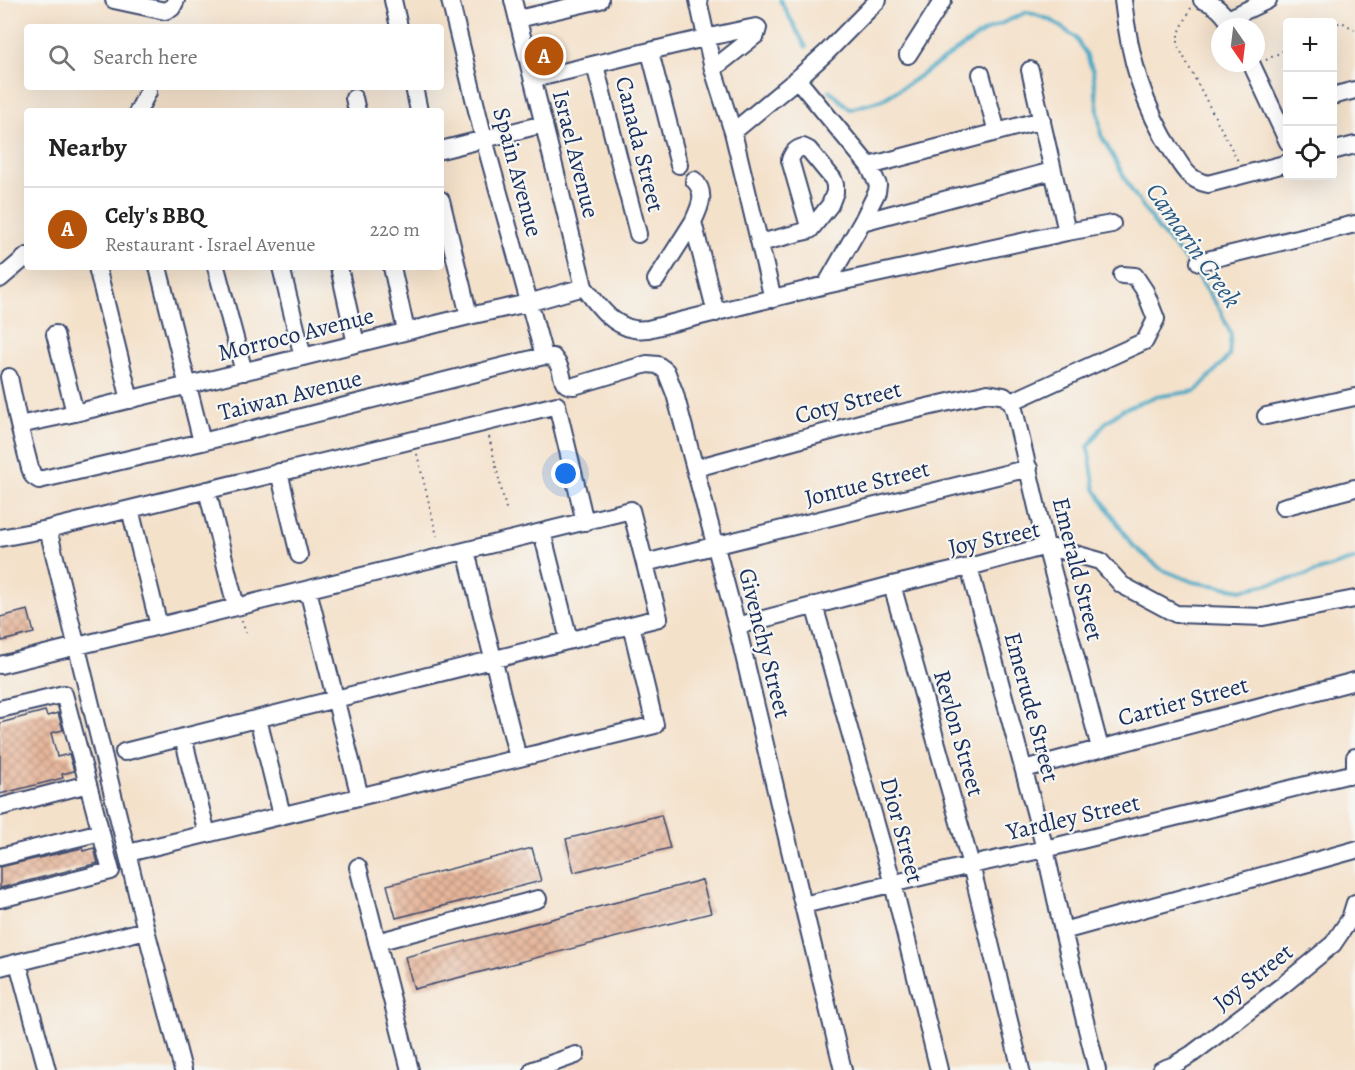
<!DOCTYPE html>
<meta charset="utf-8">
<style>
body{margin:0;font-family:Alegreya,serif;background:#f2f2f2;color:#222}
.controls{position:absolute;right:18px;top:18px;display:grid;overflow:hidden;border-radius:6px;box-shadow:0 6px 24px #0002}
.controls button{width:54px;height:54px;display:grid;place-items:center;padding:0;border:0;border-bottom:2px solid #e0e0e0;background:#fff;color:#222;font:30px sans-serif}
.compass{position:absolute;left:1211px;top:18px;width:54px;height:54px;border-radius:50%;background:#fff;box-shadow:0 6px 24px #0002;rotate:166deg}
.you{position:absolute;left:566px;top:474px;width:21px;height:21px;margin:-15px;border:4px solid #fff;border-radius:50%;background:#1a73e8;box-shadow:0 0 0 9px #1a73e833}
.badge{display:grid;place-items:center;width:39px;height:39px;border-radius:50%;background:#b45309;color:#fff;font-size:20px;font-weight:700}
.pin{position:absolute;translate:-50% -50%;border:3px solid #fff;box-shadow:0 2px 6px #0006}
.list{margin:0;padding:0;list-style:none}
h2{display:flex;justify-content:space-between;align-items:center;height:78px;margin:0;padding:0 24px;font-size:26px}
h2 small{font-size:20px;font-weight:400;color:#767676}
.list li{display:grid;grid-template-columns:39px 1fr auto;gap:18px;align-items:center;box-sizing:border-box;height:84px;padding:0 24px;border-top:2px solid #e0e0e0}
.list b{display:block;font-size:22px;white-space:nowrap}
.list p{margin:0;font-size:20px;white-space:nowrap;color:#767676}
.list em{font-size:20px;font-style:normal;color:#767676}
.icon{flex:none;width:33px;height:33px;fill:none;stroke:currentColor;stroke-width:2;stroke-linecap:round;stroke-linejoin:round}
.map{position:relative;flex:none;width:1355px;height:1070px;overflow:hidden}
.search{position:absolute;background:#fff;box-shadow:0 6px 24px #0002;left:24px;top:24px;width:420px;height:66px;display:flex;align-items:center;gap:15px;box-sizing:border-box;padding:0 21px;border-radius:6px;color:#767676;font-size:22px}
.panel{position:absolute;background:#fff;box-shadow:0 6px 24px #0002;left:24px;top:108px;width:420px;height:162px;border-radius:6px}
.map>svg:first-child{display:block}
</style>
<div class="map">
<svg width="1355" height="1070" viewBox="0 0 1355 1070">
<defs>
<pattern id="building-cross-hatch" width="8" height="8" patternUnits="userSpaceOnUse" patternTransform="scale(1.5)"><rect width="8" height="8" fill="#e7b69a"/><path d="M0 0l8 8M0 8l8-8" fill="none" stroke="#ba9481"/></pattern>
</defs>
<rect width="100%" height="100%" fill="#f6f6f2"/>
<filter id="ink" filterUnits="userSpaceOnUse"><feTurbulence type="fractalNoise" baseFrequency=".0167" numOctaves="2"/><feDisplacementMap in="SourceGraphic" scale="12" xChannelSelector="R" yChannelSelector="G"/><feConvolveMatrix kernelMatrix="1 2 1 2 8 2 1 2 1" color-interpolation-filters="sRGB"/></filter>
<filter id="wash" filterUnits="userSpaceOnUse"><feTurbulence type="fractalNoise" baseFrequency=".008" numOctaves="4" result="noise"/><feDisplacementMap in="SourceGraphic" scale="24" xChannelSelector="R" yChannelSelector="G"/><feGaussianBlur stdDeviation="1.35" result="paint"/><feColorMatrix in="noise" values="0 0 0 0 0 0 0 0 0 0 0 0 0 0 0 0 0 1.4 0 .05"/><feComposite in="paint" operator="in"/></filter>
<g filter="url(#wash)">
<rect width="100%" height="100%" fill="#f4e1ca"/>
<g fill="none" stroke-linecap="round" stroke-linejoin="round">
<path stroke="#45a8c4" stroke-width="4" d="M780,0L806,47
M830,91L850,109L882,100L911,82L985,31L1027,12L1051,20L1075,37L1086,54L1093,71L1101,135L1132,191L1159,230L1193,269L1220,310L1231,334L1229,356L1196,391L1154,397L1122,410L1104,424L1088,447L1095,489L1131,544L1161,569L1193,582L1242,590L1296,578L1355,559"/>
</g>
<g id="blocks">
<path fill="url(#building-cross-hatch)" d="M28,610L34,633L2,641L0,631V617Z
M45,711L47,716L58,713L63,730L51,733L56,752L57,757L69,754L74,771L62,774L63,778L0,794V723Z
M661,815L670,848L574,872L566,839Z
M82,848L83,851L94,848L98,863L0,888V867Z
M532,848L541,881L396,918L387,885Z
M702,880L711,913L414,989L405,957Z"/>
</g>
</g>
<g filter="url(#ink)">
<use href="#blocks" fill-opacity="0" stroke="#3c4a6e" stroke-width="1.5"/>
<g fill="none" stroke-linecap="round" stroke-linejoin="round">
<defs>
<path id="minor" d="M114,0L165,11L172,8L176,0
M393,0L399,27
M450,0L484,139L544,356
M513,0L584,287C597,304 611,325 634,329C638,330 644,329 648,329L826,285L1067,232L1112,224
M698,0L713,69L733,132L773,299
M1123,0C1129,56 1143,107 1174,154C1184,170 1189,180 1208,184L1288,163
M1202,0C1216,4 1225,14 1232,27
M518,19L600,0
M1228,19L1268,0
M650,52L679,165
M908,55L943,0
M1251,63L1288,142
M595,65L638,234
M1030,70L1067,232
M981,74L997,132
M533,79C608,62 681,42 756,27L758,28L756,35L713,69
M797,79L869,166L878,185L877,192L862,222L826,285
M414,87L419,111
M1332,96L1355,90
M354,98L357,111
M138,111L148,92
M733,132L797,79L827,52L878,0
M441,150L544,124
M1332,151L1355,145
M869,166L1042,120
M441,200L469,316
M693,222C700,207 707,193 694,180
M862,222L1052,171
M760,243L810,230L830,205L835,192V185L833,179L809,150L803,147C796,149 793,152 790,160L810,230
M1199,262L1355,224
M97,267L130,400
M158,267L202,442
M216,267L244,372
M281,267L303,357
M339,267L356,344
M392,267L406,331
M0,279L27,256
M656,280L693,222L716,313
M55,334L75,413
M9,377L19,425L30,468L33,476L39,480L202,442L544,356L553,357C555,360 558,363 559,366C564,376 560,386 574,386L647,364L658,365L666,371L675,394L737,626L803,905L843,1070
M1011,402L1145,341L1156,319L1145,291L1135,276L1122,275
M1266,416L1355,397
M19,425L75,413L469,316L528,303L584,287
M696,468L871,420L988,393L1004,396L1011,402L1014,409L1046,546L1100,748
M279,472L299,555
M207,490L236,607
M1283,507L1355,488
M130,509L159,626
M48,529L146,930L183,1070
M542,532L569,640
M0,538L48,529L557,405L585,522
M466,551L518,758
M645,563L1029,468
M969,567L1045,849L1063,931L1097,1070
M892,585L971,865L1021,1070
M308,590L360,797
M814,605L893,884L939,1070
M737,626L892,585L969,567L1046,546L1100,561L1122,585L1176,614L1263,617L1355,599
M0,665L631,510L659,618L124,752
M0,709L64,694L111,871L0,899
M258,719L282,815
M183,737L207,834
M1355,757V776
M1024,769L1355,681
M0,807L88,784
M128,853L655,725L631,625
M0,857L101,832
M358,867L410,1070
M803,905L971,865L1045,849L1355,773
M1063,931L1355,850
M377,942L538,899
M18,963L47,1070
M0,967L146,930
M533,1070L576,1055
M1161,1070L1174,1065L1192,1054L1283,985L1333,944L1350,919L1355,903"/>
</defs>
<use href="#minor" stroke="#3c4a6e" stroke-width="20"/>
<path stroke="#3c4a6e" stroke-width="2" stroke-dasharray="1.5 4.5" stroke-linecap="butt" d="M1191,8L1178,35V46L1238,161
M1332,25L1342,22L1355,30
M1266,60L1288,48
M489,437L507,513
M417,454L437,536
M242,621L246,633"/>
<use href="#minor" stroke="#fff" stroke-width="16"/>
</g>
</g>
<g text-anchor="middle" stroke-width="4.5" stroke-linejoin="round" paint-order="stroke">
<g font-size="24" fill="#1b2f5e" stroke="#f6f6f2">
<text transform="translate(640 144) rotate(76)" y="8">Canada Street</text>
<text transform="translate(576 154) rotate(76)" y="8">Israel Avenue</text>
<text transform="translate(518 172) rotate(75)" y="8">Spain Avenue</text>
<text transform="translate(296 334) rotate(-14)" y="8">Morroco Avenue</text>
<text transform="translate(290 395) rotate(-14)" y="8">Taiwan Avenue</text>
<text transform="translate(848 402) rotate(-15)" y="8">Coty Street</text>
<text transform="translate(867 483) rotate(-14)" y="8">Jontue Street</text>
<text transform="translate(994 538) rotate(-12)" y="8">Joy Street</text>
<text transform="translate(1078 569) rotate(76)" y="8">Emerald Street</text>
<text transform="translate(765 643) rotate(76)" y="8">Givenchy Street</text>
<text transform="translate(1183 701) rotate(-15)" y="8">Cartier Street</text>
<text transform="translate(1032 707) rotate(75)" y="8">Emerude Street</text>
<text transform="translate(959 733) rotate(74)" y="8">Revlon Street</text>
<text transform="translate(1073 817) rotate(-13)" y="8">Yardley Street</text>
<text transform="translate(902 830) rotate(75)" y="8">Dior Street</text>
<text transform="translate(1253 977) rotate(-38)" y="8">Joy Street</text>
</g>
<g font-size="26" font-style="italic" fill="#2a5982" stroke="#f6f6f2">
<text transform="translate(1194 245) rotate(55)" y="9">Camarin Creek</text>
</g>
</g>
</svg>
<div class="controls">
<button>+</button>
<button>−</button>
<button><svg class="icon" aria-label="locate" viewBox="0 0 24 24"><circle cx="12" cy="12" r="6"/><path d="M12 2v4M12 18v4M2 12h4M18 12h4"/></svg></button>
</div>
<svg class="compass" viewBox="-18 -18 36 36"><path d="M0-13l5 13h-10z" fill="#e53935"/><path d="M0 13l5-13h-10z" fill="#767676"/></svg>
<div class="you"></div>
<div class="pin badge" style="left:544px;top:56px">A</div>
<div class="search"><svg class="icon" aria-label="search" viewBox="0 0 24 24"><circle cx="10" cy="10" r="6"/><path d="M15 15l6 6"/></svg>Search here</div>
<section class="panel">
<h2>Nearby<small></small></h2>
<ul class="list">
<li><span class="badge">A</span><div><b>Cely's BBQ</b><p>Restaurant · Israel Avenue</p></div><em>220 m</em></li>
</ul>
</section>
</div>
